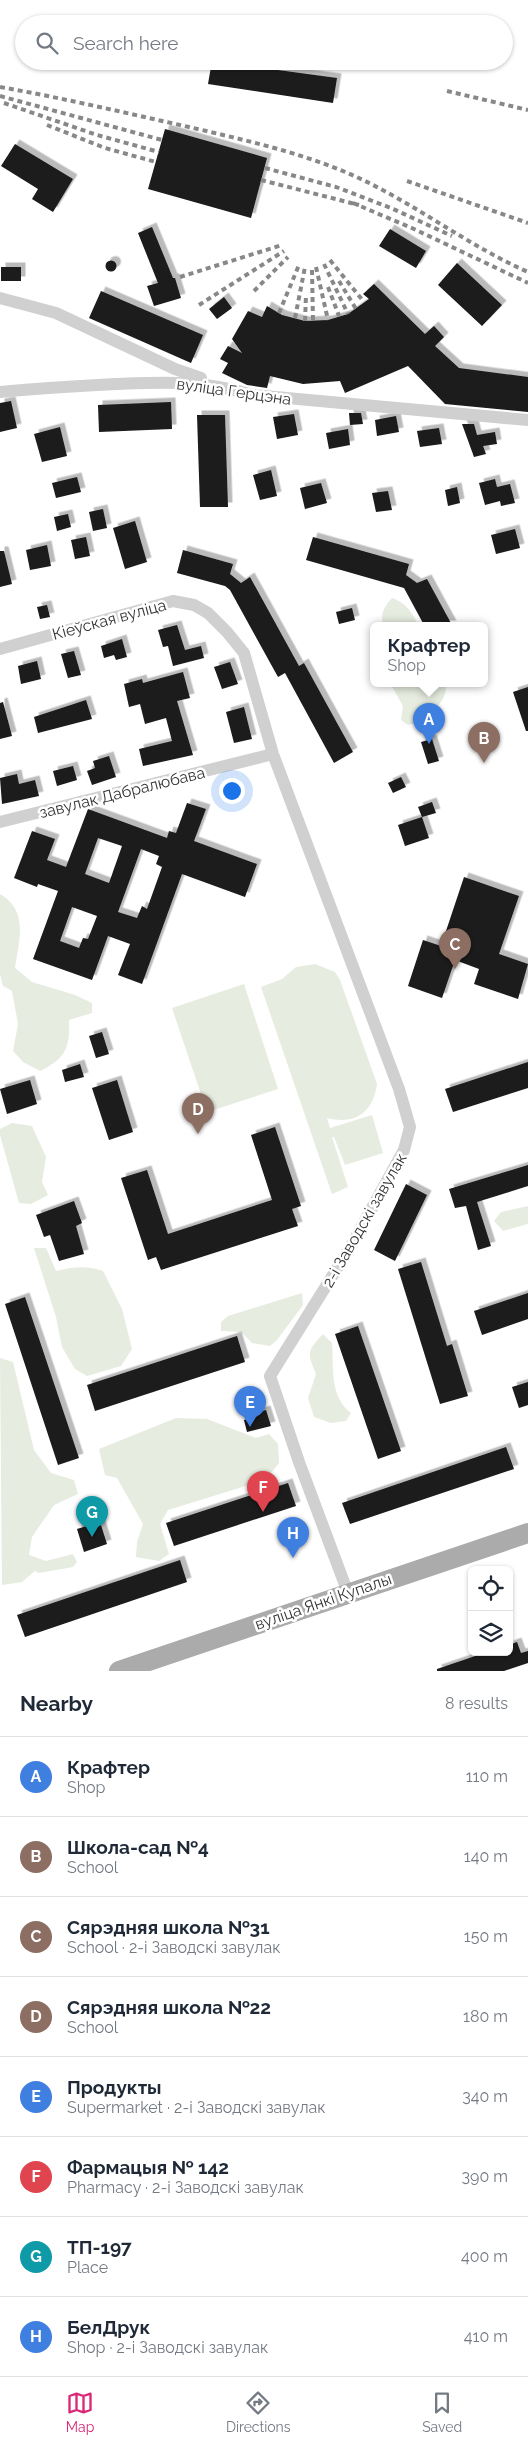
<!DOCTYPE html>
<meta charset="utf-8">
<style>
body{margin:0;font-family:Raleway,sans-serif;background:#f2f2f3;color:#1f2937}
.controls{position:absolute;right:15px;bottom:15px;display:grid;overflow:hidden;border-radius:8px;box-shadow:0 1px 4px #0004}
.controls button{width:45px;height:45px;display:grid;place-items:center;padding:0;border:0;border-bottom:1px solid #e0e1e3;background:#fff;color:#1f2937;font:25px sans-serif}
.you{position:absolute;left:231px;top:790px;width:18px;height:18px;margin:-12px;border:4px solid #fff;border-radius:50%;background:#1a73e8;box-shadow:0 0 0 8px #1a73e833}
.badge{display:grid;place-items:center;width:32px;height:32px;border-radius:50%;background:#db2777;color:#fff;font-size:16px;font-weight:700}
.pin{position:absolute;translate:-50% -41px;filter:drop-shadow(0 1px 2px #0008)}
.pin::after{content:'';position:absolute;top:26px;width:18px;height:15px;background:inherit;clip-path:polygon(0 0,100% 0,50% 100%)}
.popup{position:absolute;left:370px;top:622px;width:118px;height:65px;box-sizing:border-box;display:grid;place-content:center;border-radius:8px;background:#fff;filter:drop-shadow(0 1px 4px #0005);font-size:16px;white-space:nowrap;color:#747a83}
.popup b{font-size:19px;color:#1f2937}
.popup::after{content:'';position:absolute;left:50%;top:100%;margin-left:-10px;border:10px solid transparent;border-top-color:#fff}
.list{margin:0;padding:0;list-style:none}
h2{display:flex;justify-content:space-between;align-items:center;height:65px;margin:0;padding:0 20px;font-size:21px}
h2 small{font-size:16px;font-weight:400;color:#747a83}
.list li{display:grid;grid-template-columns:32px 1fr auto;gap:15px;align-items:center;box-sizing:border-box;height:80px;padding:0 20px;border-top:1px solid #e0e1e3}
.list b{display:block;font-size:19px;white-space:nowrap}
.list p{margin:0;font-size:16px;white-space:nowrap;color:#747a83}
.list em{font-size:16px;font-style:normal;color:#747a83}
.icon{flex:none;width:28px;height:28px;fill:none;stroke:currentColor;stroke-width:2;stroke-linecap:round;stroke-linejoin:round}
.map{position:relative;flex:none;width:528px;height:1671px;overflow:hidden}
.search{position:absolute;background:#fff;box-shadow:0 1px 4px #0004;left:15px;right:15px;top:15px;height:55px;display:flex;align-items:center;gap:12px;box-sizing:border-box;padding:0 18px;border-radius:28px;color:#747a83;font-size:19px}
.sheet{height:705px;background:#fff}
nav{display:flex;justify-content:space-around;align-items:center;box-sizing:border-box;height:70px;border-top:1px solid #e0e1e3;background:#fff;font-size:14px;color:#747a83}
nav a{display:grid;justify-items:center;gap:2px}
nav .on{color:#db2777}
.map>svg:first-child{display:block}
</style>
<div class="map">
<svg width="528" height="1671" viewBox="0 0 528 1671">
<defs>
<filter id="shadow"><feDropShadow dx="4.5" dy="-4.5" stdDeviation="0" flood-color="#0004"/></filter>
</defs>
<rect width="100%" height="100%" fill="#fff"/>
<path fill="#e6ecdf" d="M392,598C406,603 412,612 418,625L383,624C380,613 385,606 392,598Z
M390,683H445C451,701 423,722 408,725L401,720L403,706Z
M0,894C29,911 19,940 15,968L32,982L75,995L92,1003V1013L69,1020C70,1048 66,1058 40,1071L23,1062L13,1051L18,1024L12,991L3,986L0,974Z
M315,964L335,972L340,980L377,1084C373,1113 355,1125 327,1118L330,1128L372,1115L383,1153L345,1165L334,1137H332L348,1187L332,1194L261,987L282,979L296,967Z
M244,984L278,1089L207,1112L172,1008Z
M12,1123L32,1126L46,1157L42,1182L48,1195L31,1204L19,1203L0,1135V1129Z
M528,1206V1224L503,1231L494,1221L501,1212Z
M34,1248H46L56,1271C73,1267 86,1265 103,1271L122,1309L132,1349L121,1366L87,1376L75,1369L62,1347L56,1317Z
M302,1293L303,1305L277,1340L270,1346L252,1343L241,1332L221,1331V1322L228,1316Z
M323,1334L332,1343C334,1368 329,1396 351,1413L346,1421L331,1423L314,1417L308,1398L316,1374C307,1353 307,1351 323,1334Z
M0,1358L13,1362L34,1450L51,1473L74,1480L78,1494L54,1505L32,1537L29,1555L46,1561L73,1554L77,1562L73,1567L39,1573L35,1571L22,1582L2,1585Z
M176,1418L207,1419L256,1438L269,1434L278,1444L279,1463L265,1480L168,1510L160,1524L169,1554L159,1561L136,1557L137,1542L143,1524L117,1478L105,1475L99,1449Z"/>
<path fill="#1a1a1a" fill-rule="evenodd" filter="url(#shadow)" d="M212,61L337,78L333,103L208,84Z
M165,129L267,158L251,218L148,189Z
M15,144L73,179L53,212L32,199L38,189L1,166Z
M152,227L173,278H175L181,298L154,306L147,286L158,283L138,233Z
M390,229L426,251L416,268L379,246Z
M105.5 266a5.5 5.5 0 1 1 11 0a5.5 5.5 0 1 1-11 0Z
M457,263L502,305L482,326L438,285Z
M1,267H21V281H1Z
M374,284L425,334L434,326L444,337L435,346L459,368L528,377V412L445,404L408,366L345,393L340,381L303,384L270,376L267,388L247,385L222,373L228,363L220,359L228,346L242,353L232,339L248,311L262,317L267,306L282,315L305,321L328,320L348,314L369,299L363,294Z
M101,291L203,335L191,363L89,318Z
M224,297L232,308L217,319L209,309Z
M11,401L17,428L0,432V403Z
M171,402L172,429L99,432L98,405Z
M349,413H361L363,424L350,425Z
M294,414L298,435L277,439L273,417Z
M197,415H225L228,507H200Z
M396,416L399,432L377,436L375,420Z
M462,424H474L477,435L495,432L497,444L483,446L486,454L474,457Z
M60,427L67,456L42,462L34,434Z
M439,428L442,444L420,447L417,431Z
M348,429L350,445L329,449L326,433Z
M271,470L277,496L260,500L253,475Z
M77,477L81,492L56,498L52,483Z
M495,479L497,487L510,484L515,503L501,506L500,501L485,505L479,483Z
M321,483L327,503L305,509L300,488Z
M457,487L460,503L448,506L445,490Z
M388,491L392,510L376,512L372,493Z
M103,509L107,528L93,531L89,512Z
M68,514L71,527L57,531L54,517Z
M135,521L147,562L125,569L113,528Z
M515,529L520,548L496,554L491,535Z
M86,537L90,556L75,559L71,540Z
M313,537L409,564L406,575L417,583L427,579L452,625H424L404,588L306,560Z
M47,545L51,566L30,570L26,550Z
M183,550L233,564L230,574L241,583L250,577L299,666L304,663L353,752L334,763L285,673L278,677L230,590L225,586L177,573Z
M0,551H4L12,584L0,587Z
M47,605L50,617L40,619L37,607Z
M352,608L355,620L339,624L336,612Z
M177,625L185,650L201,646L204,658L173,666L168,646L163,647L158,630Z
M122,639L127,657L116,660L114,655L104,658L101,646Z
M74,651L81,675L68,678L61,654Z
M37,661L41,679L21,684L18,666Z
M230,662L238,684L222,689L214,667Z
M183,672L190,698L177,701L193,755L143,766L139,749L172,741L166,718L145,724L140,704L129,707L124,684L142,679L143,683Z
M528,687V731H526L513,692Z
M86,700L92,719L38,733L34,717Z
M3,702L12,736L0,739V703Z
M244,707L252,739L234,743L226,712Z
M432,739L439,761L428,764L421,742Z
M109,756L116,777L92,785L87,771L95,768L93,761Z
M73,766L77,780L57,786L53,771Z
M17,774L19,784L35,780L39,796L2,804L0,778Z
M401,777L406,787L393,793L388,783Z
M432,802L436,813L422,817L418,807Z
M187,803L206,809L194,841L257,864L245,897L182,874L142,984L118,975L130,944L108,936L92,980L33,959L58,891L38,884L37,887L14,878L32,831L55,839L47,860L66,867L88,809L167,838L169,831L176,833ZM98,838L122,846L109,883L85,874ZM141,849L159,856L156,864L162,867L147,909L142,906L137,918L118,912ZM72,907L97,916L88,939L83,938L79,948L60,941Z
M422,817L429,838L405,846L398,825Z
M464,877L519,896L499,954L528,964L518,999L474,984L479,969L455,960L442,998L408,986L423,940L441,946Z
M102,1032L109,1054L96,1058L89,1036Z
M528,1062V1088L453,1112L445,1089Z
M80,1064L84,1077L65,1082L62,1070Z
M30,1080L37,1104L7,1114L0,1089Z
M117,1080L133,1132L109,1140L92,1088Z
M275,1127L301,1206L292,1209L298,1226L161,1270L156,1257L148,1260L121,1178L147,1170L168,1234L272,1200L251,1135Z
M528,1165V1186L477,1202L491,1246L478,1250L466,1206L455,1208L449,1189Z
M406,1184L427,1195L395,1261L374,1250Z
M74,1201L82,1223L76,1226L84,1254L59,1261L50,1235L44,1237L36,1215Z
M421,1262L447,1346L452,1344L468,1396L440,1404L398,1269Z
M528,1293V1319L482,1335L474,1311Z
M25,1297L79,1458L58,1465L5,1304Z
M358,1326L401,1451L378,1459L335,1334Z
M237,1336L245,1362L95,1411L87,1385Z
M528,1382V1405L519,1408L512,1387Z
M266,1410L271,1426L247,1432L244,1420L257,1416L256,1413Z
M506,1447L514,1469L350,1524L342,1503Z
M288,1483L296,1506L174,1546L166,1523Z
M100,1522L107,1544L84,1552L77,1529Z
M180,1560L187,1582L25,1637L17,1615Z
M517,1642L521,1653L528,1651V1663L504,1671H437V1669L487,1652H509V1645Z"/>
<g fill="none" stroke-linecap="round" stroke-linejoin="round">
<path stroke="#d0d0d0" stroke-width="12" d="M0,298L56,313L175,369L201,378
M0,392C39,388 77,386 116,384C168,382 202,380 253,395L528,420
M0,649L173,601L194,605L208,613L227,632L244,653L273,754L399,1089L410,1127L404,1150L351,1246L270,1376L299,1462L348,1593
M0,822L273,754"/>
<path stroke="#ababab" stroke-width="20" d="M119,1671L528,1533"/>
<path stroke="#888" stroke-width="4" stroke-dasharray="5 4" stroke-linecap="butt" d="M0,87C63,98 126,113 189,127C240,139 290,150 338,169C406,196 462,243 528,272
M447,91L528,110
M0,96L162,140
M4,103L97,135L159,152
M47,125L105,148L156,162
M265,168L336,187L391,208L452,236
M261,180L359,205
M407,181L528,223
M353,203L414,229L528,283
M330,260L364,302
M324,264L348,314
M316,267L328,320
M312,270L313,321
M180,277L282,245
M339,281L356,309
M328,287L339,316
M254,291L288,257
M199,305L284,251
M279,313L299,265
M295,318L305,267
M305,321L306,295"/>
</g>
<g text-anchor="middle" stroke-width="5" stroke-linejoin="round" paint-order="stroke">
<g font-size="16" fill="#333" stroke="#fff">
<text transform="translate(234 391) rotate(8)" y="6">вуліца Герцэна</text>
<text transform="translate(109 619) rotate(-15)" y="6">Кіеўская вуліца</text>
<text transform="translate(122 792) rotate(-14)" y="6">завулак Дабралюбава</text>
<text transform="translate(364 1220) rotate(-60)" y="6">2-і Заводскі завулак</text>
<text transform="translate(323 1601) rotate(-19)" y="6">вуліца Янкі Купалы</text>
</g>
</g>
</svg>
<div class="controls">
<button><svg class="icon" aria-label="locate" viewBox="0 0 24 24"><circle cx="12" cy="12" r="6"/><path d="M12 2v4M12 18v4M2 12h4M18 12h4"/></svg></button>
<button><svg class="icon" aria-label="layers" viewBox="0 0 24 24"><path d="M12 4l9 5-9 5-9-5zM3 14l9 5 9-5"/></svg></button>
</div>
<div class="you"></div>
<div class="pin badge" style="left:429px;top:744px;background:#3f7fe0">A</div>
<div class="popup"><b>Крафтер</b>Shop</div>
<div class="pin badge" style="left:484px;top:763px;background:#8d6e63">B</div>
<div class="pin badge" style="left:455px;top:969px;background:#8d6e63">C</div>
<div class="pin badge" style="left:198px;top:1134px;background:#8d6e63">D</div>
<div class="pin badge" style="left:250px;top:1427px;background:#3f7fe0">E</div>
<div class="pin badge" style="left:263px;top:1512px;background:#e0444e">F</div>
<div class="pin badge" style="left:92px;top:1537px;background:#0f9aa8">G</div>
<div class="pin badge" style="left:293px;top:1558px;background:#3f7fe0">H</div>
<div class="search"><svg class="icon" aria-label="search" viewBox="0 0 24 24"><circle cx="10" cy="10" r="6"/><path d="M15 15l6 6"/></svg>Search here</div>
</div>
<section class="sheet">
<h2>Nearby<small>8 results</small></h2>
<ul class="list">
<li><span class="badge" style="background:#3f7fe0">A</span><div><b>Крафтер</b><p>Shop</p></div><em>110 m</em></li>
<li><span class="badge" style="background:#8d6e63">B</span><div><b>Школа-сад №4</b><p>School</p></div><em>140 m</em></li>
<li><span class="badge" style="background:#8d6e63">C</span><div><b>Сярэдняя школа №31</b><p>School · 2-і Заводскі завулак</p></div><em>150 m</em></li>
<li><span class="badge" style="background:#8d6e63">D</span><div><b>Сярэдняя школа №22</b><p>School</p></div><em>180 m</em></li>
<li><span class="badge" style="background:#3f7fe0">E</span><div><b>Продукты</b><p>Supermarket · 2-і Заводскі завулак</p></div><em>340 m</em></li>
<li><span class="badge" style="background:#e0444e">F</span><div><b>Фармацыя № 142</b><p>Pharmacy · 2-і Заводскі завулак</p></div><em>390 m</em></li>
<li><span class="badge" style="background:#0f9aa8">G</span><div><b>ТП-197</b><p>Place</p></div><em>400 m</em></li>
<li><span class="badge" style="background:#3f7fe0">H</span><div><b>БелДрук</b><p>Shop · 2-і Заводскі завулак</p></div><em>410 m</em></li>
</ul>
</section>
<nav>
<a class="on"><svg class="icon" aria-label="map" viewBox="0 0 24 24"><path d="M3 6l6-2 6 2 6-2v14l-6 2-6-2-6 2zM9 4v14M15 6v14"/></svg>Map</a>
<a><svg class="icon" aria-label="directions" viewBox="0 0 24 24"><path d="M12 3l9 9-9 9-9-9zM9 14v-3h6M13 9l2 2-2 2"/></svg>Directions</a>
<a><svg class="icon" aria-label="saved" viewBox="0 0 24 24"><path d="M7 4h10v16l-5-4-5 4z"/></svg>Saved</a>
</nav>
